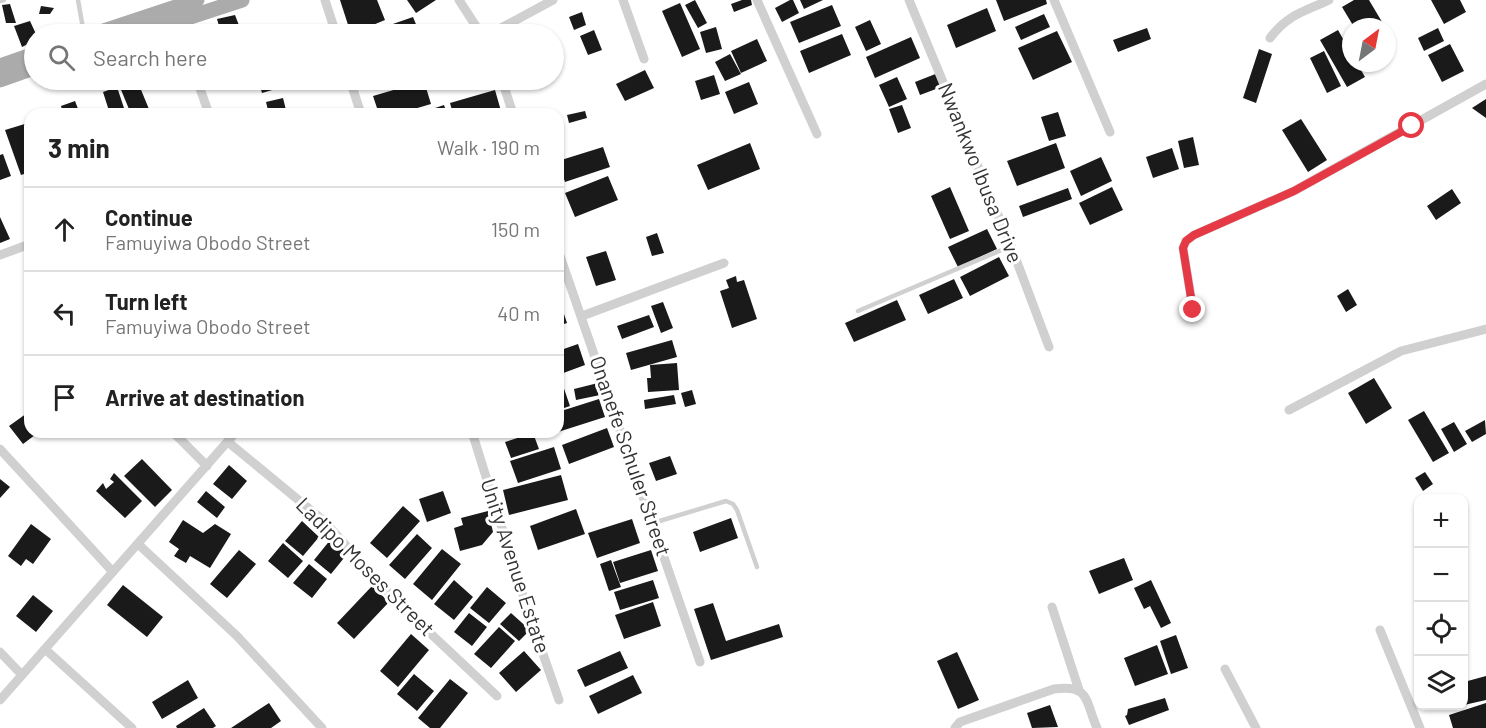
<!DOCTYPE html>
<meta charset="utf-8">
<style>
body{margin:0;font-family:Barlow,sans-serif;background:#f6f6f6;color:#222}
.controls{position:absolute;right:18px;bottom:18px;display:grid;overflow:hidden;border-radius:12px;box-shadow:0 2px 4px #0004}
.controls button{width:54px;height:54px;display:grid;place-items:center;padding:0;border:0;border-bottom:2px solid #e0e0e0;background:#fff;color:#222;font:30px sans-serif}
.compass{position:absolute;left:1342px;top:18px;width:54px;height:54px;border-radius:50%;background:#fff;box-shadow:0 2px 4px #0004;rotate:32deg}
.stop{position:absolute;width:18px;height:18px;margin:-14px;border:4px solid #e63946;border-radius:50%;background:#fff}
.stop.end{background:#e63946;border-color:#fff;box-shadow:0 2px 6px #0008}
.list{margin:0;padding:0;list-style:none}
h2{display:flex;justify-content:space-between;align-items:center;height:78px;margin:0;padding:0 24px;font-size:26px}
h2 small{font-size:20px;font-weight:400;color:#767676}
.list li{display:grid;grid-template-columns:39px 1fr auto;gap:18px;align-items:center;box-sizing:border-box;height:84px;padding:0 24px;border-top:2px solid #e0e0e0}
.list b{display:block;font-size:22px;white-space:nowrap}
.list p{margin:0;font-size:20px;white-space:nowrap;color:#767676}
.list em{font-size:20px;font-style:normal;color:#767676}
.icon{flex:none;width:33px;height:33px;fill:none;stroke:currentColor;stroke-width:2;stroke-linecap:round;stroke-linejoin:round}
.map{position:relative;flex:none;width:1486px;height:728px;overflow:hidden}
.search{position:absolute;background:#fff;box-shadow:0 2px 4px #0004;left:24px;top:24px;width:540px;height:66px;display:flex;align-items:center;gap:15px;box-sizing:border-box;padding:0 21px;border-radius:33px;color:#767676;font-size:22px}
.panel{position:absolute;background:#fff;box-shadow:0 2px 4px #0004;left:24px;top:108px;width:540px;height:330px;border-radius:18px}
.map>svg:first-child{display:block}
</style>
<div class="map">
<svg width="1486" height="728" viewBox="0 0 1486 728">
<rect width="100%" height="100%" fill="#fff"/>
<path fill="#1a1a1a" d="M340,0H377L385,20L351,34Z
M407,0H436L416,13Z
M695,0L707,23L698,28L685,5Z
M742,0H751L752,5L734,12L731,4Z
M790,0H793L799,13L782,22L775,8Z
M800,0H823L804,9Z
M996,0H1046L1047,4L1004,21Z
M1354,0H1369L1385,27H1354L1342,7Z
M1431,0H1460L1466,12L1444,24Z
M680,3L700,49L682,57L662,11Z
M10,4L16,23H6L2,5Z
M832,5L841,26L799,43L790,22Z
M41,6L54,8L50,14H39Z
M987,8L996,31L956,48L947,25Z
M582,12L586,25L574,30L569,17Z
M1044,14L1050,27L1021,40L1015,27Z
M235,15L240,28L221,33L217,19Z
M413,17L420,34H364Z
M870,20L881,44L866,51L855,27Z
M30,21L36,34H34V41L22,47L14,26Z
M716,27L722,49L706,53L700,32Z
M1147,28L1151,39L1118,52L1113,40Z
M1438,28L1444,41L1424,51L1418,38Z
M594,30L602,50L588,55L580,36Z
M1338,30L1351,53V63H1357L1365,77L1347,87L1320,40Z
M1057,31L1072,62L1033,80L1018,48Z
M842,34L851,55L809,73L800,51Z
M911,37L920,58L875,78L866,57Z
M757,39L767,61L741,73L731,51Z
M1450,44L1464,71L1442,82L1428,55Z
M1259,49L1272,54L1256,103L1243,98Z
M1324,51L1341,86L1327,93L1310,58Z
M730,54L741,74L725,81L715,62Z
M645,70L654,88L625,101L616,84Z
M938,73L944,86L920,95L915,82Z
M714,75L720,94L701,100L695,81Z
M897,77L907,99L889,107L879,85Z
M117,80H137L151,114H131Z
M258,80H277L279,88L262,93Z
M374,80H404L378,89Z
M424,81L431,104L397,114H379L373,96Z
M749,82L758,104L734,114L725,92Z
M117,87L126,114H110L103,92Z
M495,90L501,111L490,114H453L450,103Z
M283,98L287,114H269L266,102Z
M1486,99V118L1472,108Z
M75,101L80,114H63L61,106Z
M444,105L447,114H427L426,111Z
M902,105L911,128L898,133L889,109Z
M585,111L587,118L569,123L567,115Z
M1058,112L1066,136L1049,141L1041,117Z
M1301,119L1327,160L1308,172L1282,130Z
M28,123L30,129V172L21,175L5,130Z
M1193,137L1199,165L1184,168L1178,141Z
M750,143L760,169L708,190L697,165Z
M1056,143L1065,168L1017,186L1007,161Z
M603,147L610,167L565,182L558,161Z
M1172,148L1179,169L1153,178L1146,157Z
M3,154L11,176L0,180V155Z
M1101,157L1112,181L1081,196L1070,171Z
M608,176L618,200L575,217L565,193Z
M950,187L969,231L950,239L931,196Z
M1112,187L1123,210L1090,225L1079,203Z
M1068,188L1072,199L1023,217L1019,206Z
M1452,189L1461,203L1436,220L1427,206Z
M0,217L10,239L0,243Z
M987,229L997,249L958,267L948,247Z
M657,233L664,253L652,256L646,237Z
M606,251L616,280L596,286L586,257Z
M999,257L1009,276L970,296L960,277Z
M736,276L737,282L744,280L757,319L732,328L720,291L729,288L726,280Z
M954,279L963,298L928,314L919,295Z
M1348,289L1357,305L1346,312L1337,296Z
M558,296L567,323L558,326Z
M897,300L906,320L854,342L845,323Z
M663,302L673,328L661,333L651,306Z
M649,315L654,327L622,339L617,326Z
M672,340L677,357L631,370L626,353Z
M578,344L585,365L558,375V351Z
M677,363L679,390L648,392L647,378H651L650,365Z
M558,377H560L570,406L558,410Z
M1374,378L1392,408L1366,424L1348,393Z
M602,382L605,394L576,400L574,389Z
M692,390L696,404L685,407L681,393Z
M674,395L676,404L645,409L644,400Z
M599,399L605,417L558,432V412Z
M30,411V432H39L23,444L9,426Z
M1424,411L1449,453L1433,462L1408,420Z
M1485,420L1486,434L1472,442L1465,431Z
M1454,422L1467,444L1454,452L1441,429Z
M607,428L614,447L569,464L562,445Z
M533,433L539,449L511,458L505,442Z
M554,447L561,469L518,483L510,461Z
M670,456L677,474L656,481L649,463Z
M142,459L172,490L155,507L124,476Z
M229,465L247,481L232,499L213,484Z
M1425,472L1433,484L1423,491L1415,478Z
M114,473L142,501L125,518L96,491L103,483L106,489L114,482L110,479Z
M561,475L568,500L509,515L503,490Z
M0,479L10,487L0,498Z
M206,491L225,507L217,518L197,502Z
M443,491L451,513L427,522L419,499Z
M403,506L420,521L387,558L370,543Z
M576,509L585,534L538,550L530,526Z
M488,511L493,532L482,545L460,551L454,528L463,525L461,518Z
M731,518L738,538L700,552L693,532Z
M632,519L640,543L597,558L588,533Z
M183,520L203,533L215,524L231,534L210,568L190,556L186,563L174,556L179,549L169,542Z
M302,521L319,537L303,556L285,541Z
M31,524L51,539L33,564L26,559L21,566L8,556Z
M417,534L432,548L405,579L389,565Z
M331,539L348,553L331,574L314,560Z
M283,543L303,561L288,578L268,561Z
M442,549L461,564L432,600L413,584Z
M239,550L256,564L227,598L210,584Z
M651,550L658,571L620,583L613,562Z
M1124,558L1133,580L1099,594L1089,571Z
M611,560L621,587L609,591L600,564Z
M309,564L327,579L312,598L293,583Z
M454,580L473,597L454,620L434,604Z
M653,580L659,598L620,610L614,592Z
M1151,580L1171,623L1161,628L1150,606L1144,609L1134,588Z
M123,585L163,617L147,637L107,605Z
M372,586L389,602L354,639L337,623Z
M487,587L506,603L489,623L470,608Z
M33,595L53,611L36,632L16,616Z
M653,602L661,626L624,639L615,615Z
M713,603L726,641L779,624L783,637L711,660L694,609Z
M469,613L487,627L472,646L454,632Z
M511,613L530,630L519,641L500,624Z
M499,627L515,641L491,668L474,654Z
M411,634L429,650L398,687L380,671Z
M1176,635L1188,668L1171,674L1160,641Z
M1157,645L1168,674L1135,686L1124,658Z
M524,651L541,670L516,692L499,673Z
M620,651L628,668L585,687L577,670Z
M957,652L979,700L958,709L937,661Z
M414,674L434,691L417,711L397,694Z
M633,675L642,693L598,714L589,696Z
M1486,676V700L1464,705V682Z
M450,679L468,693L440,728H430L418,718Z
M188,680L198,698L162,719L152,702Z
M1165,698L1169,710L1129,725L1125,716L1127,715L1128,709Z
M269,703L281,721L271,728H231Z
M1486,703V728H1453L1449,715Z
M1050,705L1058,727L1032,728L1027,713Z
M204,708L216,726L213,728H177L176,726Z"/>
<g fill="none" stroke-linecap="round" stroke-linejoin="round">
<path stroke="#d0d0d0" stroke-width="4.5" d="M78,0L84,34
M0,1L4,0
M858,311L1011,246
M653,523L726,501L733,504L737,510L757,567"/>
<path stroke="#d0d0d0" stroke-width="9" d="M325,0L336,34
M459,0L481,34
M623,0L644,59
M757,0L817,134
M909,0L1011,246L1049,347
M1054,0L1110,132
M178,21L183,34
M490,34L553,0
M1270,38C1288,14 1304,12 1329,0
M197,80L209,114
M350,80L361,114
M502,80L513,114
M558,250L700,662
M0,255L30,244
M1193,310L1183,248L1186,241L1194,235L1294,191L1486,84
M582,316L724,263
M1289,410L1401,351L1486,329
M173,432L207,466
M472,432L527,608L559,700
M228,442L324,521L397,602L497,696
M0,449L113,572
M138,544L237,636L322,728
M1052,607L1079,690
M1380,630L1420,728
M45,649L132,728
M0,652L22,675
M1225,669L1256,728
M0,700L236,432
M955,728L960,722L1054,689C1091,684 1085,702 1097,728"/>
<path stroke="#ababab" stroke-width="15" d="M94,34L197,0
M138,34L242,0
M0,66L34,54
M0,80L34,68"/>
</g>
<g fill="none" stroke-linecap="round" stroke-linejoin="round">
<path stroke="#e63946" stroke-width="8" d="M1193,310L1183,248L1186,241L1194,235L1294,191L1412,126"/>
</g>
<g text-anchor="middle" stroke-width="6" stroke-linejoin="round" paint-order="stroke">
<g font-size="21" fill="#333" stroke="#fff">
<text transform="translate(980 173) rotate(68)" y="7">Nwankwo Ibusa Drive</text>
<text transform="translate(630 456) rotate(71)" y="7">Onanefe Schuler Street</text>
<text transform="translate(515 566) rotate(72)" y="7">Unity Avenue Estate</text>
<text transform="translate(365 567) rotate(45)" y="7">Ladipo Moses Street</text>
</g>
</g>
</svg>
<div class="controls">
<button>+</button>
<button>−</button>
<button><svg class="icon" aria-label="locate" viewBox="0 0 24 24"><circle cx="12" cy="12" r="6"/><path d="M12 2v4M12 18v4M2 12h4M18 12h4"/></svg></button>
<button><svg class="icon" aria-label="layers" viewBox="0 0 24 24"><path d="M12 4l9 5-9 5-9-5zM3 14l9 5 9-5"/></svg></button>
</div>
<svg class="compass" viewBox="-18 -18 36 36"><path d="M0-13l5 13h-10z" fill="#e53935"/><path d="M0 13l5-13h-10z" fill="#767676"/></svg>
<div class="stop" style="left:1412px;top:126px"></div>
<div class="stop end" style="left:1193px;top:310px"></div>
<div class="search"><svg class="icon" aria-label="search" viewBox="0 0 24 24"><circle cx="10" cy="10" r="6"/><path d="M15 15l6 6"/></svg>Search here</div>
<section class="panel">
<h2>3 min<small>Walk · 190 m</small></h2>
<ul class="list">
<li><svg class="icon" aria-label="ahead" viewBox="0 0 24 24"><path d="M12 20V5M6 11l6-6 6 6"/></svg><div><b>Continue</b><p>Famuyiwa Obodo Street</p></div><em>150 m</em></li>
<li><svg class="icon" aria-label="left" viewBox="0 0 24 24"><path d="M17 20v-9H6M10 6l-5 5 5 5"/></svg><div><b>Turn left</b><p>Famuyiwa Obodo Street</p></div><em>40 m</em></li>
<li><svg class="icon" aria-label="arrive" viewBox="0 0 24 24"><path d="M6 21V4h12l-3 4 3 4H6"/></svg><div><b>Arrive at destination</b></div></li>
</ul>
</section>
</div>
